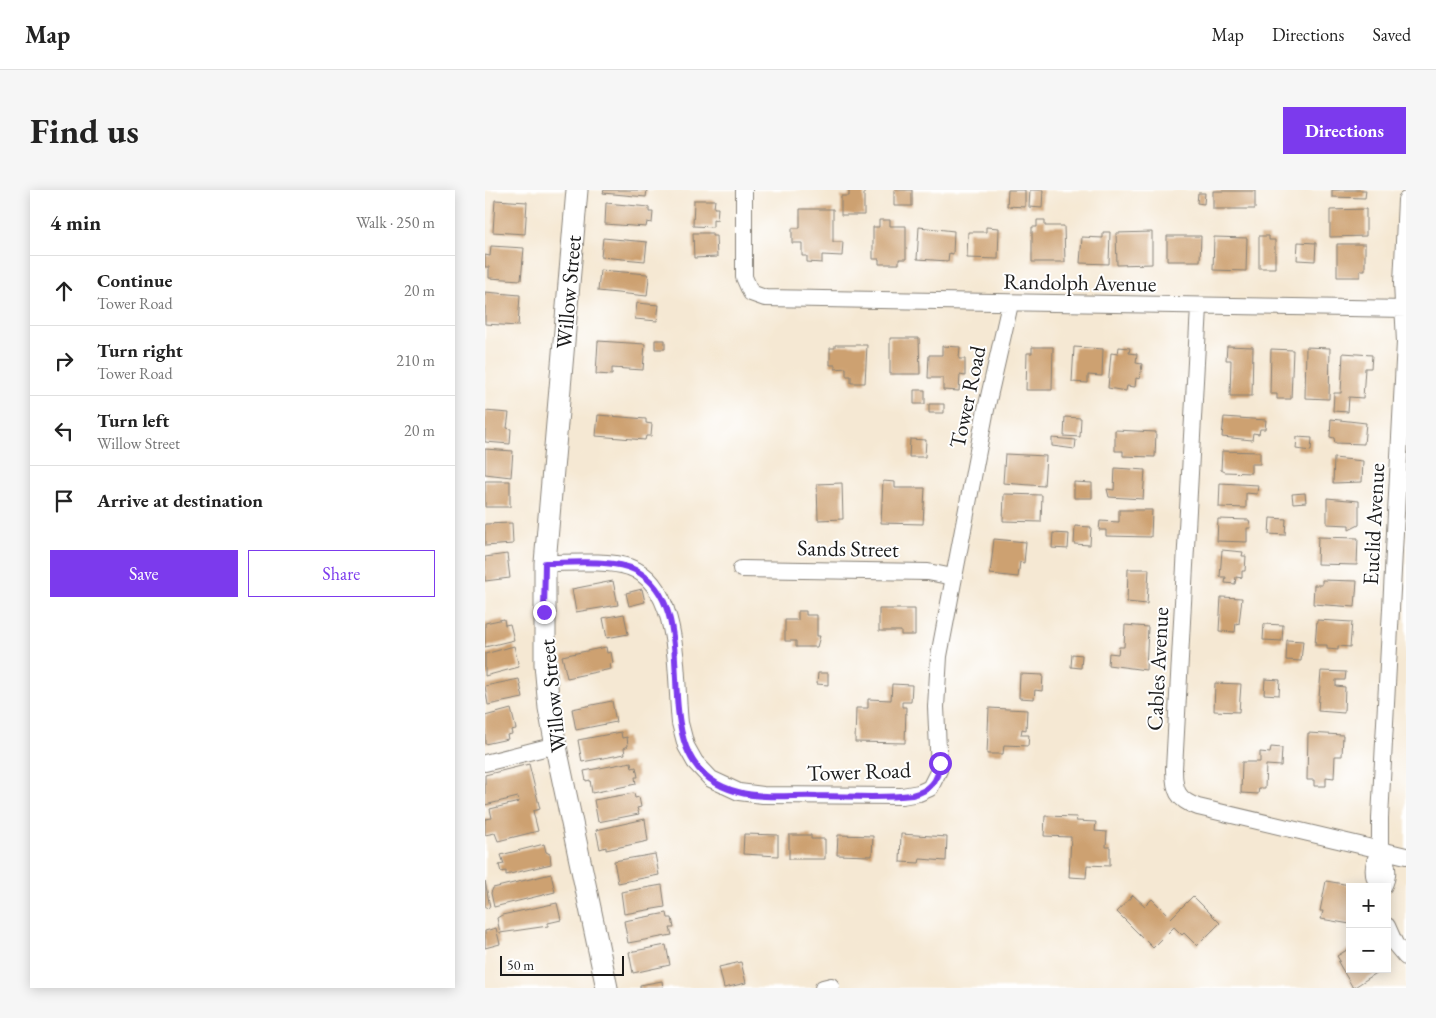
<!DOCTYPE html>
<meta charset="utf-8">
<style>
body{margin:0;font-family:"EB Garamond",serif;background:#f6f6f6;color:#222}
.controls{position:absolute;right:15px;bottom:15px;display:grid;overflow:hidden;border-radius:0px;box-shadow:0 2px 12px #0003}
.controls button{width:45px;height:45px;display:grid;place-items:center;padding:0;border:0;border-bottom:1px solid #e0e0e0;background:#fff;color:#222;font:25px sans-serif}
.scale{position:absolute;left:15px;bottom:12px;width:124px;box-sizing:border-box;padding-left:5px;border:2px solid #1c1c1c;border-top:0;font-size:14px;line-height:18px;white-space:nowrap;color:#1c1c1c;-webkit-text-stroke:4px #fff;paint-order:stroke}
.stop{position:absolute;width:15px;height:15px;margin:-11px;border:4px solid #7c3aed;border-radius:50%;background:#fff}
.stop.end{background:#7c3aed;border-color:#fff;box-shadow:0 1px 5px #0008}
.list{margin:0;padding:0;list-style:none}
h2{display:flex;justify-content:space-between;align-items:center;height:65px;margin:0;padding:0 20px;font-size:21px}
h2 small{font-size:16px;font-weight:400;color:#767676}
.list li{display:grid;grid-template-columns:32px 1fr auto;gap:15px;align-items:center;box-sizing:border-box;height:70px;padding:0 20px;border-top:1px solid #e0e0e0}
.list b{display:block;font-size:19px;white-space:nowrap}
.list p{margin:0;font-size:16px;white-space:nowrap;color:#767676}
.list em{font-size:16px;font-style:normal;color:#767676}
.actions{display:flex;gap:10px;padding:15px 20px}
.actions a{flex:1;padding:11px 0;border:1px solid #7c3aed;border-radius:0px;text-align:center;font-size:18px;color:#7c3aed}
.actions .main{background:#7c3aed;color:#fff}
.icon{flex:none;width:28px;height:28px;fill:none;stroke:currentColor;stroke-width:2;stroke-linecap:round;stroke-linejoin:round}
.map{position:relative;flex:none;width:921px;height:798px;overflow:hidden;border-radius:0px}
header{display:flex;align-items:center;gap:30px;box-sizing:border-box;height:70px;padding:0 25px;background:#fff;border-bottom:1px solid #e0e0e0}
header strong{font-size:24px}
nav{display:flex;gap:28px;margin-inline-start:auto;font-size:18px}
.intro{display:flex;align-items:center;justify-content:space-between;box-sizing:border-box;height:120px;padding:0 30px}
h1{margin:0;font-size:35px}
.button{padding:12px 22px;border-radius:0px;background:#7c3aed;color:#fff;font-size:18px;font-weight:700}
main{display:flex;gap:30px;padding:0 30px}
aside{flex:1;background:#fff;border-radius:0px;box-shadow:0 2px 12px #0003}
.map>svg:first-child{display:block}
</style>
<header>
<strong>Map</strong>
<nav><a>Map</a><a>Directions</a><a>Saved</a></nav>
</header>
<div class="intro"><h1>Find us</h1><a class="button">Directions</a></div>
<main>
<aside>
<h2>4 min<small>Walk · 250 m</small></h2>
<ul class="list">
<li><svg class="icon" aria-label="ahead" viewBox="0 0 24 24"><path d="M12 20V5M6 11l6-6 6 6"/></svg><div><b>Continue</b><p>Tower Road</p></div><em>20 m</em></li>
<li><svg class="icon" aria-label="right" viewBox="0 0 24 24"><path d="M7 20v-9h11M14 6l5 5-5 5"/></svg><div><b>Turn right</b><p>Tower Road</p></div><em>210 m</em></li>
<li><svg class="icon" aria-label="left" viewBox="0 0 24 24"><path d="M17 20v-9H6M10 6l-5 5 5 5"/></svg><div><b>Turn left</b><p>Willow Street</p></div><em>20 m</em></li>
<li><svg class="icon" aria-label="arrive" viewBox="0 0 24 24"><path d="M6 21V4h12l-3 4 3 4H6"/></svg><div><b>Arrive at destination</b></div></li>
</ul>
<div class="actions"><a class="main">Save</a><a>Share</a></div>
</aside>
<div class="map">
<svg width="921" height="798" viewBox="0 0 921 798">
<rect width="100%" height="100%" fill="#fff"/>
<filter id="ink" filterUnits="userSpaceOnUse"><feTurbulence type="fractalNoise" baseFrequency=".02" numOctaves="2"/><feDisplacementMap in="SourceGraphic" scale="10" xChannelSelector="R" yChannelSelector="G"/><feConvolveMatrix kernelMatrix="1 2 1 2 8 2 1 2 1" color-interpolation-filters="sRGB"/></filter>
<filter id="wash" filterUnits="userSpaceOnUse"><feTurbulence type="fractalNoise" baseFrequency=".0096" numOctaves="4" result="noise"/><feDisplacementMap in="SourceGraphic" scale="20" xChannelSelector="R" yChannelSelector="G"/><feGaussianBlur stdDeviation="1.12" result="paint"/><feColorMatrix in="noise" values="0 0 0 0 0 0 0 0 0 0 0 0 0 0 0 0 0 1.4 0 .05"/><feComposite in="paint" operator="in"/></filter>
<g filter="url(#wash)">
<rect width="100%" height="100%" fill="#f5e8d3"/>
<g id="blocks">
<path fill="#cda171" d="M119,0H162L161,7L118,3Z
M364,0H379V25H356V6H364Z
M409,0H427V16H409Z
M523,0H540V17L522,16Z
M545,0H558L557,18L544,17Z
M847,0H881L880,8L847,7Z
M728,1H770V19H728Z
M713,3H720L719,14L712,13Z
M10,10L42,12L40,44L8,42Z
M209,10H230L229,18H233L232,30L228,29V37L208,36Z
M121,13L164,17V22H168L167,33L162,32L161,37L120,34Z
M315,19H348V52H358L357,66L337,65V73L322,72V66H317V53H307V38H315Z
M881,19V46L845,47V20Z
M394,30H405V36H421V69H414V74H394V69H388V37H394Z
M552,30H560V36H579L580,72H547V37H552Z
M434,37L469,41L468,64L464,63L463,71L432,69Z
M501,37L514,38L513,69L482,68L483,42H501Z
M618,42H625L624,74L595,73L597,47L618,48Z
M667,42V74L632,75L631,43Z
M208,43H227V46H231L232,67L209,68Z
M682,46H716L715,71H682Z
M774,46H784V50H790V78H774Z
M729,47L762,48L761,81L728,80Z
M118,48L162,52L160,71L116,67Z
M813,52L831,53L830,71L812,70Z
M852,54H880V80H875V87H852Z
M6,56L39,58L36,90L4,88V77H0V65L5,66Z
M115,80L162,84L164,88L162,106L113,101Z
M0,102L35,105L33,136L0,134Z
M152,113L174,115L172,131L150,129Z
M405,148H434L435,184H405Z
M170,150H180V159H170Z
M113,151L160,154L158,180L127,178V185L111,184Z
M350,155H382L380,193H366V186H361V178L350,179V175H345V158H350Z
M457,156L475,157L474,169H480V186L475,185L474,201L458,200V188H443L444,165H457Z
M742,156L768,157L767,206H745L746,170H741Z
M547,157H568L567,200H541L542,163H547Z
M589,157L618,159L617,186L603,185V193L587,192Z
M634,157L645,158L644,163L652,164L651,173L657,174L655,189L651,188L650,197L642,196L641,201L623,198L626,163L633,164Z
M821,157L845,158L844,209L820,208Z
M786,159L808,160L806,209H792V204H785Z
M858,163L887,165L886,178H880L878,208L864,207L863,222L848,221L849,203H856Z
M429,200H440V214H429Z
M444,214H459V223H444Z
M0,221L24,223L22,238L26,239L25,254L0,252Z
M113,225L161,229V233L167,234L166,246H161L160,250L111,246Z
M580,227L596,228L595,247L579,246Z
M739,227L781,230L780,239H775L774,244L768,243L767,250L737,247Z
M846,229L881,233L879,254L850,253L849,248L845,247Z
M630,240L671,242L670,267L638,266V261H630Z
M812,247L827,248L826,261L811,259Z
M567,248L591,250L590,259L567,256Z
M425,249L441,250L440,267H424Z
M0,259L28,261L26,287L0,284Z
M737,261L775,262V274H766V283L740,282L736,280Z
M520,264L561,266L559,296L518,293Z
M849,268L878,271L877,292L848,293Z
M630,278L660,280L658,309L624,307L622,299L629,300Z
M0,291H25V317H0Z
M398,291L410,292V298H440L438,334L396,333Z
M589,292L607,293V308H589Z
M357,293L358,329L333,330L332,294Z
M735,293L773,295L772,304L761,303V318L734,317Z
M820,303L821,312L808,313L807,304Z
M519,304L557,305L556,332L518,331Z
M842,308L874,311V335L864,340V335L842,334Z
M634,320H667L666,347L621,346V340H614L615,331L634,332Z
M785,328L801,329L800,345L784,344Z
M733,329L764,330L766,338H762V352L732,351Z
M27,333L28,354L0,356V334Z
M590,336L606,337L605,355L589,354Z
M568,343L584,344L583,359L567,358Z
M833,347L873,348L872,375L832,374Z
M509,349L541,352L539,373L535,372L533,387L505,384Z
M737,360L758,362L757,366H761L760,381H757V388L751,387L750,394L740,393L741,387H735Z
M22,364L25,388L0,391V367Z
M643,379H664L662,414L642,412Z
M837,390L872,391L870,417L828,414L829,395H837Z
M128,391L133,415L91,422L87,399Z
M157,399L160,412L144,416L141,403Z
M736,407L757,408L754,434L751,433L750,442L734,441Z
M394,419H430V445H416V441H394Z
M313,421H321V425H332V446H335L332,457H311V451H300V430H313Z
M139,424L143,444L122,448L118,428Z
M19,429L20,435L25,434L29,450L0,457V433Z
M832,430L867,432L865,457L853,456V460L842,459V455H830Z
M779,434L798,435L797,451L778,450Z
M640,435L663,437L661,480L623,475L624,463L633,464L634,457H639Z
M802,450L818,451L816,471L801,470Z
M29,456L34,477L0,486V464Z
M121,457L122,463L126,462L128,473L125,474L126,479L82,488L77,466Z
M587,464L597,465L596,478L586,477Z
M836,481L861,482L860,490H851V496L860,497L859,523L833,521Z
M333,483H343V495L332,494Z
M535,484L558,485L557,501L550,500L549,509L534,508Z
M34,489L38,508L3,515L0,496Z
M780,489L795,490L794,505L779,504Z
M730,493L756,494L754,522L729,521Z
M407,494L427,495L426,512H417V517H421L420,553L370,552L371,518H383V509L406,510Z
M127,511L131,532L91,540L87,519Z
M504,518L542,520L541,540L537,539L536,545H544L543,556L519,555L518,564H502Z
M26,519L31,539L26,540L27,544L22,545L23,549L0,554V526Z
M136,542L137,548L142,547L143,556L139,558L140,564L97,572L93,550Z
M823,543L858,545L857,566H850L849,588L841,587V596H829V590H822Z
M786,557L797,558L796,576L781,575L780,598H774L773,604L756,603L757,572H775V562L785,563Z
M146,572L147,578L151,577L153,587H150L151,594L107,603L105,590L101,591L99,581Z
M44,574L55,619L48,621L53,641L13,651L10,643L0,645V629L7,628L5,619L34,612L33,607L0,615V585Z
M149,603L150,608L154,607L156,617L152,618L154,624L113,632L109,610Z
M560,626L592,627L591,631L611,632L610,641L622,642L621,657H625V676L602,675L601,688L584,687L586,647L559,646Z
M160,629L163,651L121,660V657L115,659L111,640Z
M259,644L293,645V666L258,664Z
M416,644L462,647L461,671L435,669L434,673L415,672Z
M304,645H326V649H340V669H304Z
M353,645L388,646L387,666L352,665Z
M59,654L61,662L65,664L66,674L21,685V681L16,682L14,675L19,674L16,665Z
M170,664L174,685L133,693L129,671Z
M66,684L70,702L9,717L6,703L8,698Z
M0,691L5,717L0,718Z
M841,691L865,695V734L836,729L838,721H835Z
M177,695L180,717L139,724L136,702Z
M648,705L660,716L667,709L686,728L708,706L735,733L712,756L699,743L697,745L689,737L668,758L632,722Z
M72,713L76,730L63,733V736L15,743L12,728L17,725Z
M182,723L183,728H187L189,738H185L187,745L143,753L139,731Z
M11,738L15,754L0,758V741Z
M181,755L185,775L148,783L144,762Z
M865,758V779H891L893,782L868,798L853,772L855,771L852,766Z
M256,772L261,793L239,798L234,777Z
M177,791L178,798H155V795Z"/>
</g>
</g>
<g filter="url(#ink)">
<use href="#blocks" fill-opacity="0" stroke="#888278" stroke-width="1"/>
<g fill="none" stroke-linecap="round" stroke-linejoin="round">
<defs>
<path id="minor" d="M259,0V87L266,103L280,108L921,119
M714,117L689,579C689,600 692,610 713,617L921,666
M60,373C85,373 121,370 144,377C197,395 190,489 195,533L201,556L210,572L226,589L254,602L278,605L417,606L434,603L445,598L454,580L451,517L454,466L500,224L525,114
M256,379L443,382L468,387
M0,573L71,555
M895,660V628L920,152L917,93L921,10
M895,660C903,672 905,684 898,697
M894,697C886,685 888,672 895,660
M902,736L910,754L921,767
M338,798L346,796"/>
<path id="tertiary" d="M92,0L60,373V474L64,518L73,567L122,798"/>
</defs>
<use href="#minor" stroke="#888278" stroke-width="18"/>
<use href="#tertiary" stroke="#888278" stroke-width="23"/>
<use href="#minor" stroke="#fff" stroke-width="16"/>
<use href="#tertiary" stroke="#fff" stroke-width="21"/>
</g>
</g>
<g fill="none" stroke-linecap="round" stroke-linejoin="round" filter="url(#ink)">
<path stroke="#7c3aed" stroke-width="6" d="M59,422L60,373C85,373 129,369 150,380C230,423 146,574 253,602C278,609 307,605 332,606C364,606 396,609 427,605C445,601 453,591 455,573"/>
</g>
<g text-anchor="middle" stroke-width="4" stroke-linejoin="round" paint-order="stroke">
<g font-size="22" fill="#1c1c1c" stroke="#fff">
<text transform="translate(595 92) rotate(1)" y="8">Randolph Avenue</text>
<text transform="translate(83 102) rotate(-85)" y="8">Willow Street</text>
<text transform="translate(482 207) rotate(-78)" y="8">Tower Road</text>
<text transform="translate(888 334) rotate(-87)" y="8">Euclid Avenue</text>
<text transform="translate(363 358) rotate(1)" y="8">Sands Street</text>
<text transform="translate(672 479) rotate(-87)" y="8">Cables Avenue</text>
<text transform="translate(67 506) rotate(-96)" y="8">Willow Street</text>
<text transform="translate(374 581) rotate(-2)" y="8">Tower Road</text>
</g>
</g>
</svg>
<div class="controls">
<button>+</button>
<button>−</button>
</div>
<div class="scale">50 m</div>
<div class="stop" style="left:455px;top:573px"></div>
<div class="stop end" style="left:59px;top:422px"></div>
</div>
</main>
